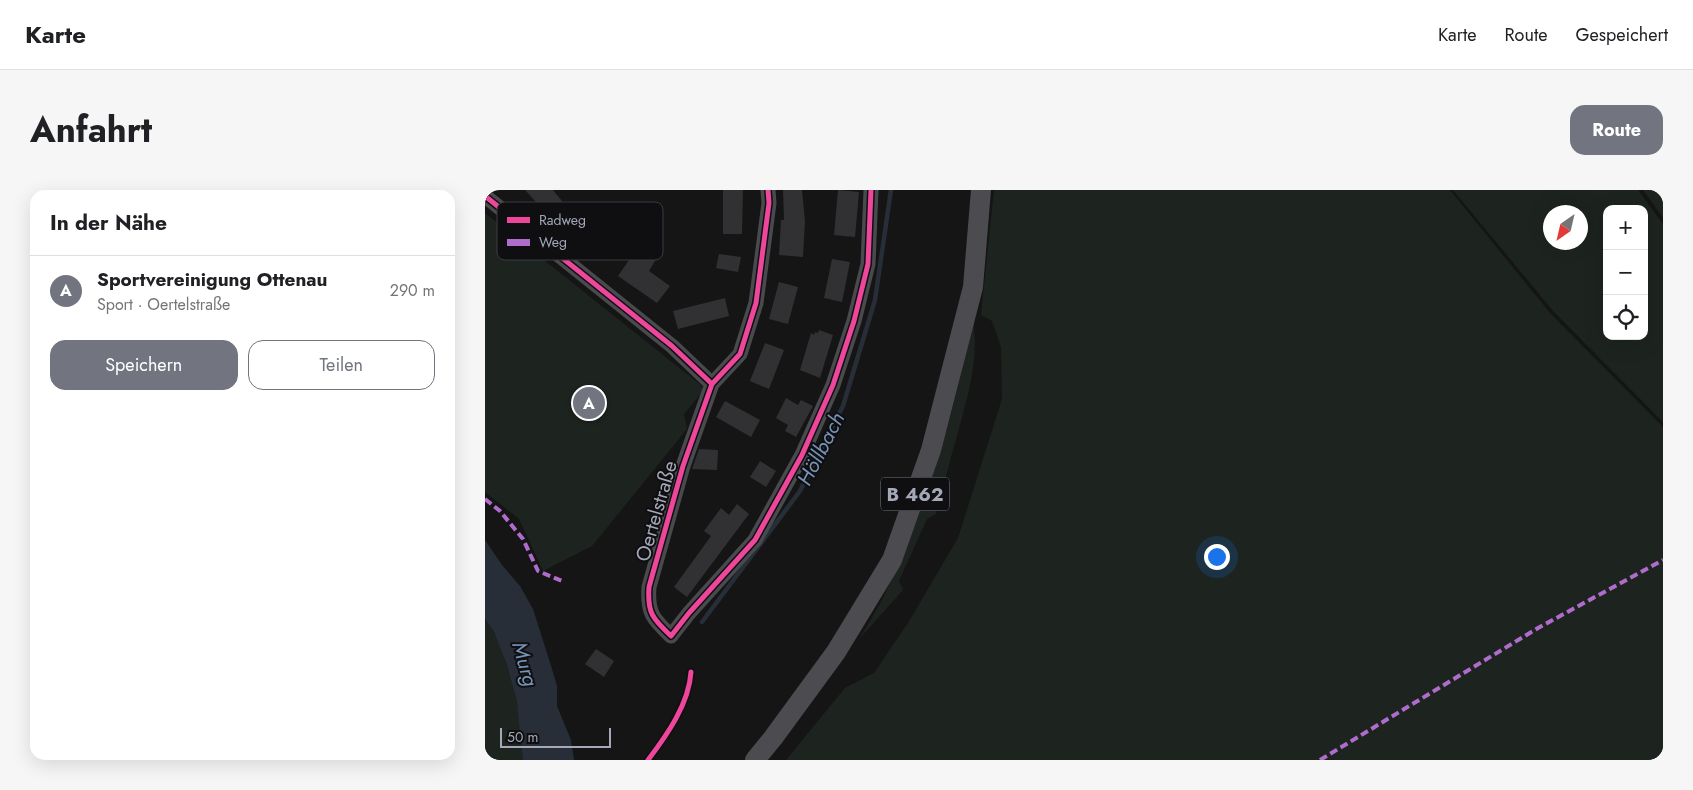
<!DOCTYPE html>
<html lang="de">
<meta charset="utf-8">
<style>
body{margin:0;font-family:Jost,sans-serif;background:#f6f6f6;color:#202124}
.controls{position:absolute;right:15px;top:15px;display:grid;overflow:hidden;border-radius:10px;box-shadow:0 5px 20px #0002}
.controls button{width:45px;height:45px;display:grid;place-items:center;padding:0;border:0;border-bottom:1px solid #e0e0e0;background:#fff;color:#202124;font:25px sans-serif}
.compass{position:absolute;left:1058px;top:15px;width:45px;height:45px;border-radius:50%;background:#fff;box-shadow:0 5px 20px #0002;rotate:214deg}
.scale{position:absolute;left:15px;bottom:12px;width:111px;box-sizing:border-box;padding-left:5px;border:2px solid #a4a8b8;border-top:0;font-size:14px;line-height:18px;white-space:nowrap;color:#a4a8b8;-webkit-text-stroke:4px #0f0f11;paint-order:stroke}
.you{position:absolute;left:731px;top:366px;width:18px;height:18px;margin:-12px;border:4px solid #fff;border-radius:50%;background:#1a73e8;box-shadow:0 0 0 8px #1a73e833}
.badge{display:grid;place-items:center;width:32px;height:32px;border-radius:50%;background:#72757f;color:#fff;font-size:16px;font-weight:700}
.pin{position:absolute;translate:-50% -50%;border:2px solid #fff;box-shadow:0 1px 5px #0006}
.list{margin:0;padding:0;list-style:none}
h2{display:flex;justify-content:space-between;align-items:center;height:65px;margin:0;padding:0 20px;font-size:21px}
h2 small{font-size:16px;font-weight:400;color:#757577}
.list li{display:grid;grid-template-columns:32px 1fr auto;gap:15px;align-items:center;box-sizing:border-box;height:70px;padding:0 20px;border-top:1px solid #e0e0e0}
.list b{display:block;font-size:19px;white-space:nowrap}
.list p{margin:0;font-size:16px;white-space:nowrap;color:#757577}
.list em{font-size:16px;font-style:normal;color:#757577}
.actions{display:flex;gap:10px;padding:15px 20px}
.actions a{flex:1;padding:11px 0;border:1px solid #72757f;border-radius:15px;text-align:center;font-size:18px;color:#72757f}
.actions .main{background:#72757f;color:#fff}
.icon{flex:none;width:28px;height:28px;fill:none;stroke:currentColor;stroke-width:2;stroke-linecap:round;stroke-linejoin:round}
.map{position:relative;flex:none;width:1178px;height:570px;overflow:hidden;border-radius:15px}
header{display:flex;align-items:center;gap:30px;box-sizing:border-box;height:70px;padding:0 25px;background:#fff;border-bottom:1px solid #e0e0e0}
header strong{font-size:24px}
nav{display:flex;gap:28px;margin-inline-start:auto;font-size:18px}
.intro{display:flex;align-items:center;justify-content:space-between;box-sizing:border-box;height:120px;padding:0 30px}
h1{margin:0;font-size:35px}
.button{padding:12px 22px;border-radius:15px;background:#72757f;color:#fff;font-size:18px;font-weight:700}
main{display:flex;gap:30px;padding:0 30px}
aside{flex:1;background:#fff;border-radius:15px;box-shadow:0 5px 20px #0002}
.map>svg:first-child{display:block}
</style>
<header>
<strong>Karte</strong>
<nav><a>Karte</a><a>Route</a><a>Gespeichert</a></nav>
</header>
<div class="intro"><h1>Anfahrt</h1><a class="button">Route</a></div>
<main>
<aside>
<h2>In der Nähe<small></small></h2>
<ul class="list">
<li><span class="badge">A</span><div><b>Sportvereinigung Ottenau</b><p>Sport · Oertelstraße</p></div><em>290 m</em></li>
</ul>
<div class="actions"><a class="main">Speichern</a><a>Teilen</a></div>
</aside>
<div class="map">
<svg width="1178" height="570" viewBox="0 0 1178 570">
<rect width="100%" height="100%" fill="#151515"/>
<path fill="#1d241f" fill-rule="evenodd" d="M509,0H965L1065,123L1178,237V570H301L360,498L389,483L423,433L473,348L517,209L516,157L507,131L496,125Z
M968,0H1153L1178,34V232L1069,122ZM1122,19H1159V146H1122ZM1066,22H1096V52H1066Z
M1158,0H1178V28Z
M0,23L217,196L218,201L199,224L202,239L107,356L58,381L34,329L0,302Z
M487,127C496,166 482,210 471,249C464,274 458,299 451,324L442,329L414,391L418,400L375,448C385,431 396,413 404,395C443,310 472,219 487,127Z
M0,429C29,468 35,523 38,570H0Z"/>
<path fill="#272e38" d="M0,350L17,375L35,396L48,419L67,479L72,496V516L86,550L89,570H38L32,512L22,474L9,442L0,429Z"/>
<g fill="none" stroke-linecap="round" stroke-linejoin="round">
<path stroke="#272e38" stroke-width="4.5" d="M217,432L315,301L358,216L390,110L406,0"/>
</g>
<path fill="#313133" d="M40,0H68L77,11L62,24Z
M238,0H258L257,44H238Z
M298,0H317L320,31L318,67L294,65L296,30H299Z
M353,0L374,2L370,47L349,45Z
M153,57L171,69L164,81L185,96L172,113L133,86Z
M234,64L256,67L253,82L231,78Z
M347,69L365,72L357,112L339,108Z
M294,92L313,97L303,134L284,129Z
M240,108L244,126L193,139L188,121Z
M334,140L348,145L335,188L315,180L326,143L329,145L330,142L333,143Z
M280,153L299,160L284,199L265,191Z
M301,208L313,215L316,210L328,216L311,247L300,241L303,235L291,228Z
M240,211L275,230L266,247L231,227Z
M214,259L233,260L232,280L207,279Z
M275,271L291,281L281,297L265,287Z
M252,314L264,324L202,407L189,397L226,346L219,341L236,318L244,325Z
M111,459L129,471L119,487L100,474Z"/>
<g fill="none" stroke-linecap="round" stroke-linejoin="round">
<path stroke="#494a4e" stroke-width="15" d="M283,0L284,13L271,113L255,164L227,194L198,276L164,397C162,423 168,429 186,446L204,423L270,350L317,265L348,195L369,131L383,74L386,0
M0,6L187,156L227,194"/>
<path stroke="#4c4c50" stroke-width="20" d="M270,570L288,548L351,462L407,370L446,260L488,97L496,0"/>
<path stroke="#b06ccc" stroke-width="4" stroke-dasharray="8 4" stroke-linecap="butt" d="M0,309L15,321L38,349L53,381L77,391
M835,570L1053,438L1178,370"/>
<defs>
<path id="cycleway" d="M283,0L284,13L271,113L255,164L227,194L198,276L164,397C162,423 168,429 186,446L204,423L270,350L317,265L348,195L369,131L383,74L386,0
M0,6L187,156L227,194
M163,570C182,545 204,514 206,482"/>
</defs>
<use href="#cycleway" stroke="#0f0f11" stroke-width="8"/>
<use href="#cycleway" stroke="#ed469a" stroke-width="5"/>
</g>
<g text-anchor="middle" stroke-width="4" stroke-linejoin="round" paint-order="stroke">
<rect fill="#0f0f11" stroke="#777a86" stroke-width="1" x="396" y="287.5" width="68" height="33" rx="4"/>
<g font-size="19" font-weight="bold" fill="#a4a8b8">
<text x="430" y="311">B 462</text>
</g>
<g font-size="20" fill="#a4a8b8" stroke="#0f0f11">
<text transform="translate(171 321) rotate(-74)" y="7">Oertelstraße</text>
</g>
<g font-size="21" font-style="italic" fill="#7793b7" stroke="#0f0f11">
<text transform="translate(336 259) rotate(-63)" y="7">Höllbach</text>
<text transform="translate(40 474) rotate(74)" y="7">Murg</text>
</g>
</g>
<rect x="12" y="12" width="166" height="58" rx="8" fill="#0f0f11" stroke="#3c3d43" stroke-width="1"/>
<rect x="22" y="27" width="23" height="6" fill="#ed469a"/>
<rect x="22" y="49" width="23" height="7" fill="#b06ccc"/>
<g font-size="14" fill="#a4a8b8">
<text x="54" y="35">Radweg</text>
<text x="54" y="57">Weg</text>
</g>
</svg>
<div class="controls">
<button>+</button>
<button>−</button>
<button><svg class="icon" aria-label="locate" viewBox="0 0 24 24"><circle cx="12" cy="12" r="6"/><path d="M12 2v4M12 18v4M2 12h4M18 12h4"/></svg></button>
</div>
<svg class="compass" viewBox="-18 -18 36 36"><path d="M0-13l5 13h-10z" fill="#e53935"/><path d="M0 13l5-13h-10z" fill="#757577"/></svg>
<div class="scale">50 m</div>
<div class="you"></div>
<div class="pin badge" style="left:104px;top:213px">A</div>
</div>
</main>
